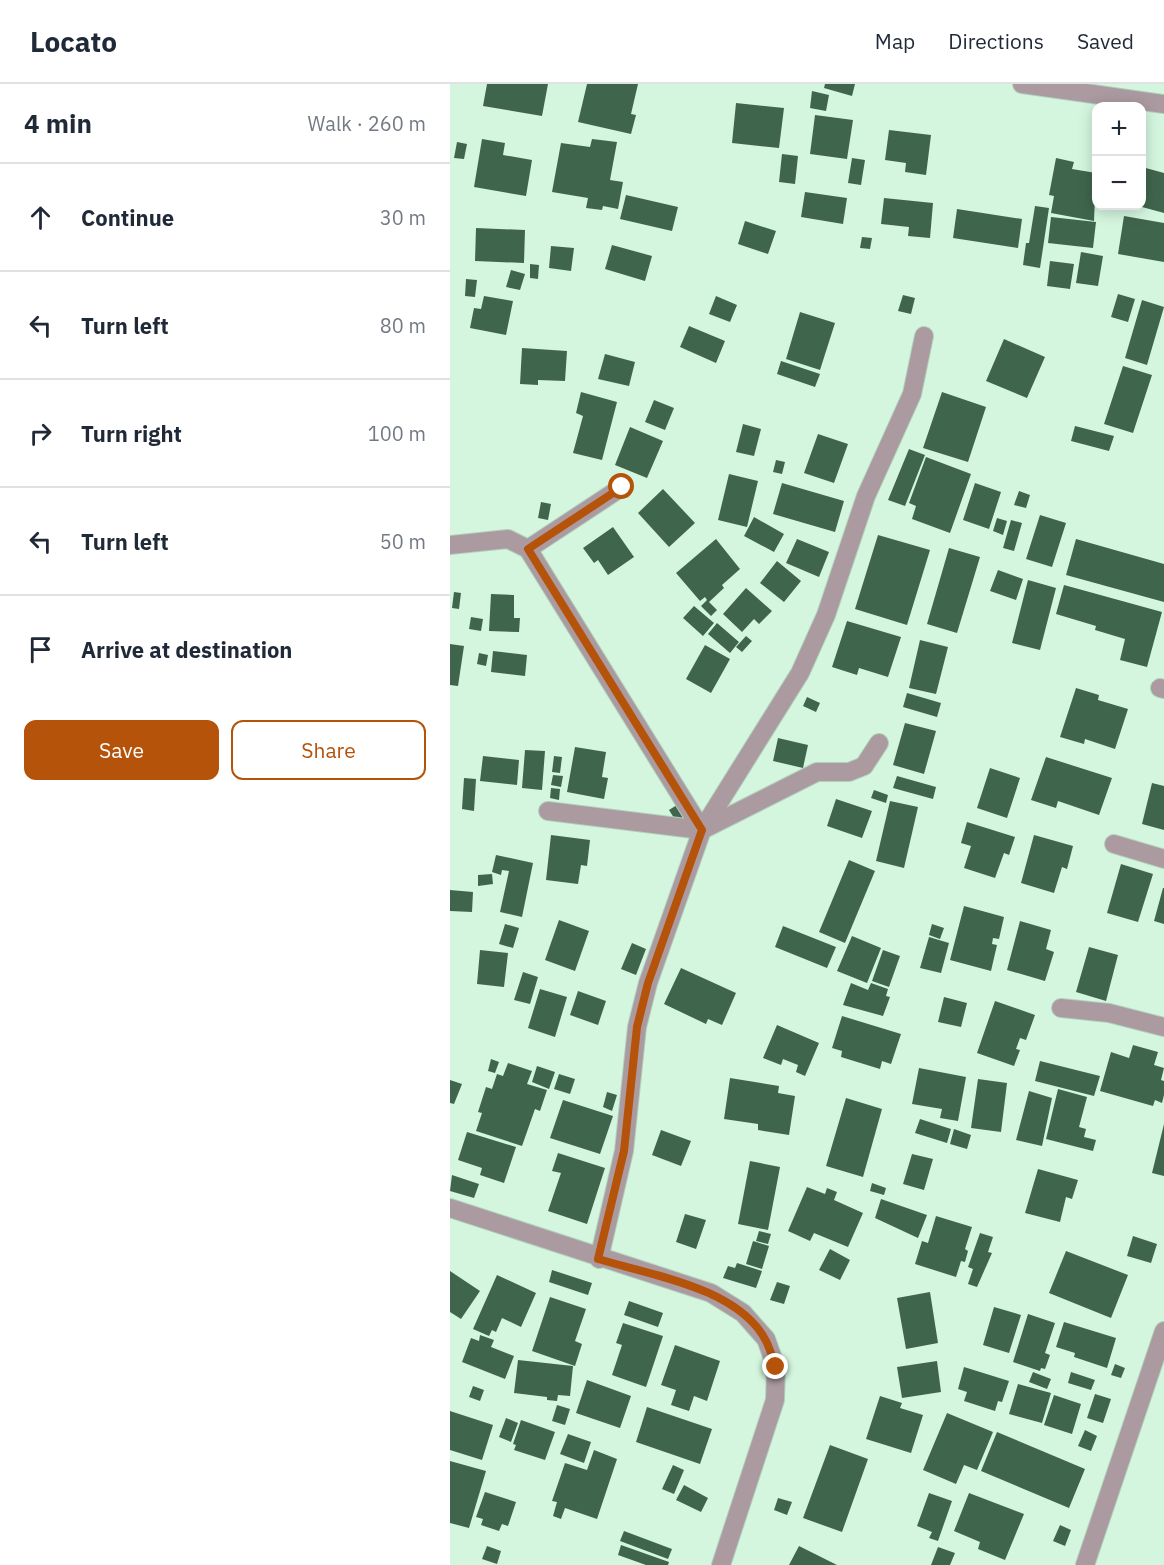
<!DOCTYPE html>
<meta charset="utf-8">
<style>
body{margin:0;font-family:"IBM Plex Sans",sans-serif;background:#f6f6f7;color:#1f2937}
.controls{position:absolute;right:18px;top:18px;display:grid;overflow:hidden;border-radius:12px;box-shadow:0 3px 15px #0003}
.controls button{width:54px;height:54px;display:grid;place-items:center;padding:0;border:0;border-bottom:2px solid #e0e1e3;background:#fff;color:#1f2937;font:30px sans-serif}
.stop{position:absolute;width:18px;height:18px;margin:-14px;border:4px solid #b45309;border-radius:50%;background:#fff}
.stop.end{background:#b45309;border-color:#fff;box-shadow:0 2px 6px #0008}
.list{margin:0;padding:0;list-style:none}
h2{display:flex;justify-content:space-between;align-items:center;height:78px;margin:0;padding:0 24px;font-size:26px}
h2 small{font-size:20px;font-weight:400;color:#747a83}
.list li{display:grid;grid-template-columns:39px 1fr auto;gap:18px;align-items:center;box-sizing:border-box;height:108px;padding:0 24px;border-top:2px solid #e0e1e3}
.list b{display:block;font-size:22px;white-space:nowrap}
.list em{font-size:20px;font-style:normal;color:#747a83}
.actions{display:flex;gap:12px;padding:18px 24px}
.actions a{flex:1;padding:14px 0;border:2px solid #b45309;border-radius:12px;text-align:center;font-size:21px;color:#b45309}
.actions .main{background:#b45309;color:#fff}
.icon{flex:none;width:33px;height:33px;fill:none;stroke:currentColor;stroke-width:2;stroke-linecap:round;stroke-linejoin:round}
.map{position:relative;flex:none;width:714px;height:1481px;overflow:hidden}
header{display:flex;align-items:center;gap:36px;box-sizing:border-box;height:84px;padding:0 30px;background:#fff;border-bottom:2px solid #e0e1e3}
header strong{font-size:28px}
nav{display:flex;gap:33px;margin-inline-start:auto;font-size:21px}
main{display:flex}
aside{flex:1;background:#fff}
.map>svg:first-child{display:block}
</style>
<header>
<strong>Locato</strong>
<nav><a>Map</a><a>Directions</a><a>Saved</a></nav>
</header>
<main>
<aside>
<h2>4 min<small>Walk · 260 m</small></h2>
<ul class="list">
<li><svg class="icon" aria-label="ahead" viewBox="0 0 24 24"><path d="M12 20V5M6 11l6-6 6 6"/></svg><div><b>Continue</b></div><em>30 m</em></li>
<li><svg class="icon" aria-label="left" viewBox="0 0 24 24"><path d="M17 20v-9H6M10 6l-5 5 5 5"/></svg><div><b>Turn left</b></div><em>80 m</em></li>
<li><svg class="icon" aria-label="right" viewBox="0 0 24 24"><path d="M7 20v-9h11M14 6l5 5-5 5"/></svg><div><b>Turn right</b></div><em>100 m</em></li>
<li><svg class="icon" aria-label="left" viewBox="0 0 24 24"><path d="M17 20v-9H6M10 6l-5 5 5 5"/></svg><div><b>Turn left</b></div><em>50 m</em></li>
<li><svg class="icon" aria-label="arrive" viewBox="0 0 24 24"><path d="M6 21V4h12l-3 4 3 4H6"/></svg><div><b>Arrive at destination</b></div></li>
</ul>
<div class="actions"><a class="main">Save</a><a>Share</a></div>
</aside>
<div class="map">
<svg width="714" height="1481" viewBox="0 0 714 1481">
<rect width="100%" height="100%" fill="#d4f6df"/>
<path fill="#40654d" d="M37,0H98L92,32L33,22Z
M137,0H188L181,30L186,31L181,50L128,38Z
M375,0H405L402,12L374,4Z
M362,7L379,11L376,27L360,24Z
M286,19L334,24L329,64L282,59Z
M365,31L403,36L397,75L360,70Z
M439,46L481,51L476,91L455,88L456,79L435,76Z
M32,55L55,59L53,71L82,76L76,112L24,103Z
M142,55L167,58L160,96L173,98L168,125L153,122L152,126L136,124L138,114L102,108L111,59L140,63Z
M7,58L17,60L14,75L4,74Z
M332,70L348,72L345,100L329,98Z
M402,74L415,76L411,101L398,99Z
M606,74L624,78L622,85L646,89L644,137L601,129L604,112L599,111Z
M692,83L714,89V129L692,123Z
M355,108L397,114L393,140L351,133Z
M176,111L228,123L222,147L170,135Z
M434,114L483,119L480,154L458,152L459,143L431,140Z
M585,122L599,124L590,184L573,181L576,159H579Z
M507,125L572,135L568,164L503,154Z
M674,132L714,139V178L668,170Z
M601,133L646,138L643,164L598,159Z
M295,137L326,147L318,170L288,160Z
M26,144L75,146L74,179L25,177Z
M412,153L422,154L420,165L410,164Z
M162,161L202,172L195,197L155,185Z
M101,162L124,164L121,187L99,184Z
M631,168L653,172L648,202L626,199Z
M600,177L624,180L620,205L597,202Z
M80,180L89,181L88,195L80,194Z
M61,186L75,190L70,206L56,203Z
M16,195L27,196L25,213L15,212Z
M668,210L685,215L678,238L661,233Z
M453,211L465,214L461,230L448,227Z
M34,212L63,217L56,251L20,244L24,224L31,225Z
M266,212L287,221L280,238L259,230Z
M692,216L714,223L697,281L675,274Z
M350,228L385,239L370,286L336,275Z
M239,242L275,257L266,279L230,263Z
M554,255L595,273L577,314L536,297Z
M72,264L117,267L115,297L88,296V301L70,300Z
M155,270L185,278L179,302L148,295Z
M331,277L370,290L365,303L327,290Z
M673,282L702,291L683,349L654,340Z
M131,308L167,318L152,376L123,369L133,332L126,329Z
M492,308L536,323L518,378L473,364Z
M204,316L224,324L215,346L195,338Z
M293,340L311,345L304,372L286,368Z
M625,342L664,352L659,367L621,357Z
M180,343L213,357L197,394L165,381Z
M368,350L398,360L384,399L354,389Z
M459,365L475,371L455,422L438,416Z
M476,373L521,390L500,449L462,435L466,422L459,419Z
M326,376L335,378L332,390L323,388Z
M279,390L308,397L297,443L268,436Z
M332,399L394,417L385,448L323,430Z
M525,399L551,408L539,445L513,436Z
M213,405L245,439L219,463L188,429Z
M569,407L580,411L576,424L564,421Z
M91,418L101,420L98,436L88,434Z
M590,431L616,439L602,483L576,475Z
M304,433L334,450L324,468L294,452Z
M547,434L557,437L553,451L543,447Z
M561,436L572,439L564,467L553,464Z
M163,443L184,473L158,491L148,476L144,479L133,464Z
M428,451L480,466L457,541L405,525Z
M266,455L290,485L272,501L274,504L259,518L267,526L261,532L251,522L257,516L255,513L250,517L226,489Z
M347,455L379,468L369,493L336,479Z
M626,455L714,480V518L616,491Z
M499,464L530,473L507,549L477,540Z
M327,477L351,497L334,518L310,499Z
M548,486L573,495L566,516L540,507Z
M578,496L606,504L590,566L562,559Z
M614,501L712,528L697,583L670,576L675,555L645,546L646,542L606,530Z
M296,504L322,527L309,540L304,535L292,548L273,530Z
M4,508L11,509L9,525L2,524Z
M41,510L64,511V534H70L69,548L39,547Z
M244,522L264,539L253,552L233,534Z
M21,533L33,535L31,547L19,545Z
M397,537L451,553L438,593L409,584L407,591L382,583Z
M267,539L289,558L280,569L258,550Z
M296,552L302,557L292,568L286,563Z
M470,556L498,563L486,610L459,604Z
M0,560L14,562L8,602L0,601Z
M255,561L280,575L261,609L236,595Z
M43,567L77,571L75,592L41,588Z
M29,569L38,571L36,582L27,580Z
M626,604L649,611L648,616L678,625L665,665L635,655L634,660L610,653Z
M457,609L491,619L487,633L453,623Z
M357,613L370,619L366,628L353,622Z
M455,639L486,647L474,690L443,681Z
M328,654L358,661L353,684L323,677Z
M125,663L156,668L152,693L158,694L154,715L117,708Z
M75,666L95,667L92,706L72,704Z
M33,672L69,676L67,701L30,697Z
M104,672L112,673L110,689L102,688Z
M596,673L662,694L649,731L608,717L606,724L581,716Z
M540,684L570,694L557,734L527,724Z
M103,691L113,692L111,703L101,701Z
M447,692L486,703L483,715L443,704Z
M14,694L26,695L24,727L12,725Z
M702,699L714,702V746L692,740Z
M101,704L110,705L109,716L100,714Z
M424,706L438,711L436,719L421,714Z
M386,715L422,727L412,754L377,742Z
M440,717L468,723L454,784L426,777Z
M230,719L238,734H224L219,726Z
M517,738L565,753L559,771L554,769L545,794L514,784L521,762L511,759Z
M101,751L140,756L137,782L131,781L128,800L96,796Z
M584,751L623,762L617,785L612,783L604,809L571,799Z
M46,771L83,779L72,833L50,828L59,787L52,786L51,791L42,788Z
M399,776L425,787L395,859L369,848Z
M671,780L703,790L688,838L657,829Z
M42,790L43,800L28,802V791Z
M713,804H714V840L704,837Z
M0,806L23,808L22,828L0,827Z
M514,822L554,833L549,855L543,854L542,860L547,861L541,887L500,876Z
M109,836L139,847L125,887L95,876Z
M570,837L601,846L596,865L604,868L595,897L557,886Z
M55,840L69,844L63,864L49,860Z
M482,840L494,844L490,855L479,851Z
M333,842L386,863L377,884L325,863Z
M402,852L431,864L417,899L387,887Z
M479,853L499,859L491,889L470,884Z
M182,859L196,865L186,891L171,885Z
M639,863L668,871L656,917L626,908Z
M30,866L58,869L54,903L27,900Z
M433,866L450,872L439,903L422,897Z
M231,884L286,909L272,941L258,935L256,940L214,920Z
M73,888L88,893L80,920L64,916Z
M401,899L418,906L421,899L438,905L436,912L440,913L433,932L393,921Z
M90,905L117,913L105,953L78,944Z
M128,907L156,917L148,941L120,931Z
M494,913L517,919L511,943L488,938Z
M545,917L585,931L576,956L570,954L566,965L570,966L564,982L527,969Z
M392,932L451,950L441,980L432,977L430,985L391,973L392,967L382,964Z
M327,941L369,959L355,992L346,988L348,981L333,975L331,981L313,974Z
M683,961L708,968L704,981L714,984L711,996L714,997V1011L712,1019L705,1016L703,1022L650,1007L661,968L679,974Z
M41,975L49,978L45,989L38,987Z
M590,977L650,992L644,1012L585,997Z
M58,979L82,987L77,1000L97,1006L90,1027L85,1025L72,1062L26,1047L32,1029L28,1028L36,1003L42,1005L47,990L53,992Z
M87,982L105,988L99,1005L82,998Z
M469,984L516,993L508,1037L490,1034L492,1025L462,1020Z
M109,990L125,995L120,1010L104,1005Z
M280,994L329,1002L328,1009L345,1012L339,1051L308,1046V1040L274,1035Z
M528,995L557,999L551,1048L521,1044Z
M0,996L12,1000L4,1020L0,1019Z
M608,1005L637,1013L629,1043L636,1045L634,1053L646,1056L643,1067L596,1055Z
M579,1007L602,1014L592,1062L566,1056Z
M157,1008L167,1011L162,1027L153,1023Z
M396,1014L432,1025L413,1093L376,1082Z
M113,1016L163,1032L150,1070L100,1054Z
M470,1035L501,1045L497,1059L465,1049Z
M714,1040V1092L702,1089Z
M504,1045L521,1051L517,1065L500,1060Z
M211,1046L241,1057L231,1082L202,1071Z
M17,1048L66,1063L54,1099L30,1091L32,1084L8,1076Z
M108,1069L155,1084L137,1140L98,1127L111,1089L102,1087Z
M462,1070L483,1075L474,1106L453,1100Z
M300,1077L330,1083L318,1146L288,1140Z
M588,1085L628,1096L622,1115L616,1113L610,1138L575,1129Z
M2,1091L29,1100L24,1114L0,1107Z
M422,1099L436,1104L434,1111L420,1107Z
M357,1103L375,1110L377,1104L387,1108L384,1116L413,1129L398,1163L364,1149L360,1157L338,1147Z
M431,1115L477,1131L468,1154L425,1134Z
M235,1130L256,1136L246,1165L226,1158Z
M486,1132L522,1143L515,1165L518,1167L515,1178L511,1177L506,1193L465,1180L472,1157L478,1159Z
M309,1147L321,1150L318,1160L306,1157Z
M530,1149L543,1153L538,1168L542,1169L527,1203L518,1200L523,1185L518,1183Z
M683,1152L707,1160L701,1179L677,1172Z
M303,1157L319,1162L312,1185L296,1180Z
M380,1165L400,1176L390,1196L369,1186Z
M616,1167L678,1191L661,1234L599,1209Z
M287,1179L312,1187L306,1204L273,1194L278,1182L285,1184Z
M102,1186L142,1199L138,1211L99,1198Z
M0,1187L30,1207L11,1235L0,1228Z
M47,1191L86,1209L71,1243L52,1234L46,1248L42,1246L39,1252L23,1245Z
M327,1198L340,1202L334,1220L320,1216Z
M480,1208L488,1259L456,1265L447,1214Z
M100,1213L136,1225L125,1257L132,1260L125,1282L82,1267Z
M179,1217L213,1229L208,1243L174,1231Z
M544,1223L571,1231L559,1269L533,1261Z
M578,1230L605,1239L595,1269L600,1271L595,1285L591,1284L590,1287L563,1278Z
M614,1238L666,1254L657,1284L624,1273L625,1269L606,1263Z
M173,1239L213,1252L196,1303L162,1291L172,1261L166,1259Z
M30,1251L44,1256L41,1263L64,1272L55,1295L12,1278L21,1254L29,1257Z
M225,1261L270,1277L257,1317L244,1312L239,1327L221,1321L226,1306L211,1301Z
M68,1276L123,1282L120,1312L108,1311L107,1317L97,1316V1313L64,1309Z
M487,1277L491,1308L452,1314L447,1283Z
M665,1280L675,1284L671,1294L661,1291Z
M514,1283L559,1297L552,1318L548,1317L545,1327L514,1317L517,1308L508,1305Z
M583,1288L601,1295L597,1305L579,1298Z
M621,1288L645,1296L641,1306L618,1299Z
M137,1296L181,1312L170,1344L126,1329Z
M568,1300L601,1309L592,1339L559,1330Z
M23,1302L34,1306L30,1317L19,1313Z
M645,1310L661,1315L653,1339L637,1334Z
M604,1311L631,1320L622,1350L594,1341Z
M430,1312L452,1319L450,1324L473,1331L461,1369L416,1355Z
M107,1321L120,1325L115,1341L102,1337Z
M197,1323L262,1345L250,1380L186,1358Z
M0,1327L43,1341L32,1376L0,1366Z
M497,1329L543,1348L527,1386L514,1381L506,1400L473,1386Z
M56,1334L68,1339L61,1358L49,1353Z
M71,1336L105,1348L95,1376L64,1366L66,1361L63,1360Z
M635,1346L647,1352L641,1367L628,1362Z
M547,1348L635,1385L619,1424L531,1387Z
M118,1350L141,1358L134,1379L110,1370Z
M380,1361L418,1375L392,1448L353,1434Z
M144,1366L167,1375L147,1435L115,1424L111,1435L103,1432L107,1418L102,1417L115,1379L137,1386Z
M0,1377L36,1387L19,1444L0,1439Z
M223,1381L234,1386L224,1410L212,1405Z
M234,1401L258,1414L251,1428L226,1416Z
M35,1408L66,1418L58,1442L52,1440L49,1447L31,1441L33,1435L26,1433Z
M479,1409L502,1417L488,1457L479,1454L482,1448L467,1442Z
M519,1409L574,1430L555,1476L528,1465L530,1458L504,1447Z
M328,1414L342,1418L337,1431L324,1426Z
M610,1441L621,1446L615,1462L603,1457Z
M174,1447L222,1465L218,1475L170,1457Z
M171,1461L219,1478L218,1481H196L168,1471Z
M37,1462L51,1467L47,1480L32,1475Z
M349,1462L387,1481H339Z
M488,1463L505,1469L500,1481H481Z"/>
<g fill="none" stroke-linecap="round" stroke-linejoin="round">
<defs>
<path id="minor" d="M572,0L714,20
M0,461L58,455L78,465L252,746
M78,465L172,403
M710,604L714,605
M98,727L252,746L367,688H399L414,682L429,659
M664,760L714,775
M611,924L659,929L714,943
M0,1124L261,1209L293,1229L316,1255L326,1283L325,1316L271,1481
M149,1175L174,1067L187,943L198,899L252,746L350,589L376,531L416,412L462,310L474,252
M635,1481L714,1247"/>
</defs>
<use href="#minor" stroke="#b2d0bc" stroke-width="20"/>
<use href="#minor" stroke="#ab9ba0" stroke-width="18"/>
</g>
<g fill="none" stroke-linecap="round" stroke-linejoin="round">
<path stroke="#b45309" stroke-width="8" d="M172,403L78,465L252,746L198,899L187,943L174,1067L148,1175C201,1191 289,1204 316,1257C320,1265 323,1275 326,1283"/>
</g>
</svg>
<div class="controls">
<button>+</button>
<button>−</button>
</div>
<div class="stop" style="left:172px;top:403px"></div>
<div class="stop end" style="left:326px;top:1283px"></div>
</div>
</main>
